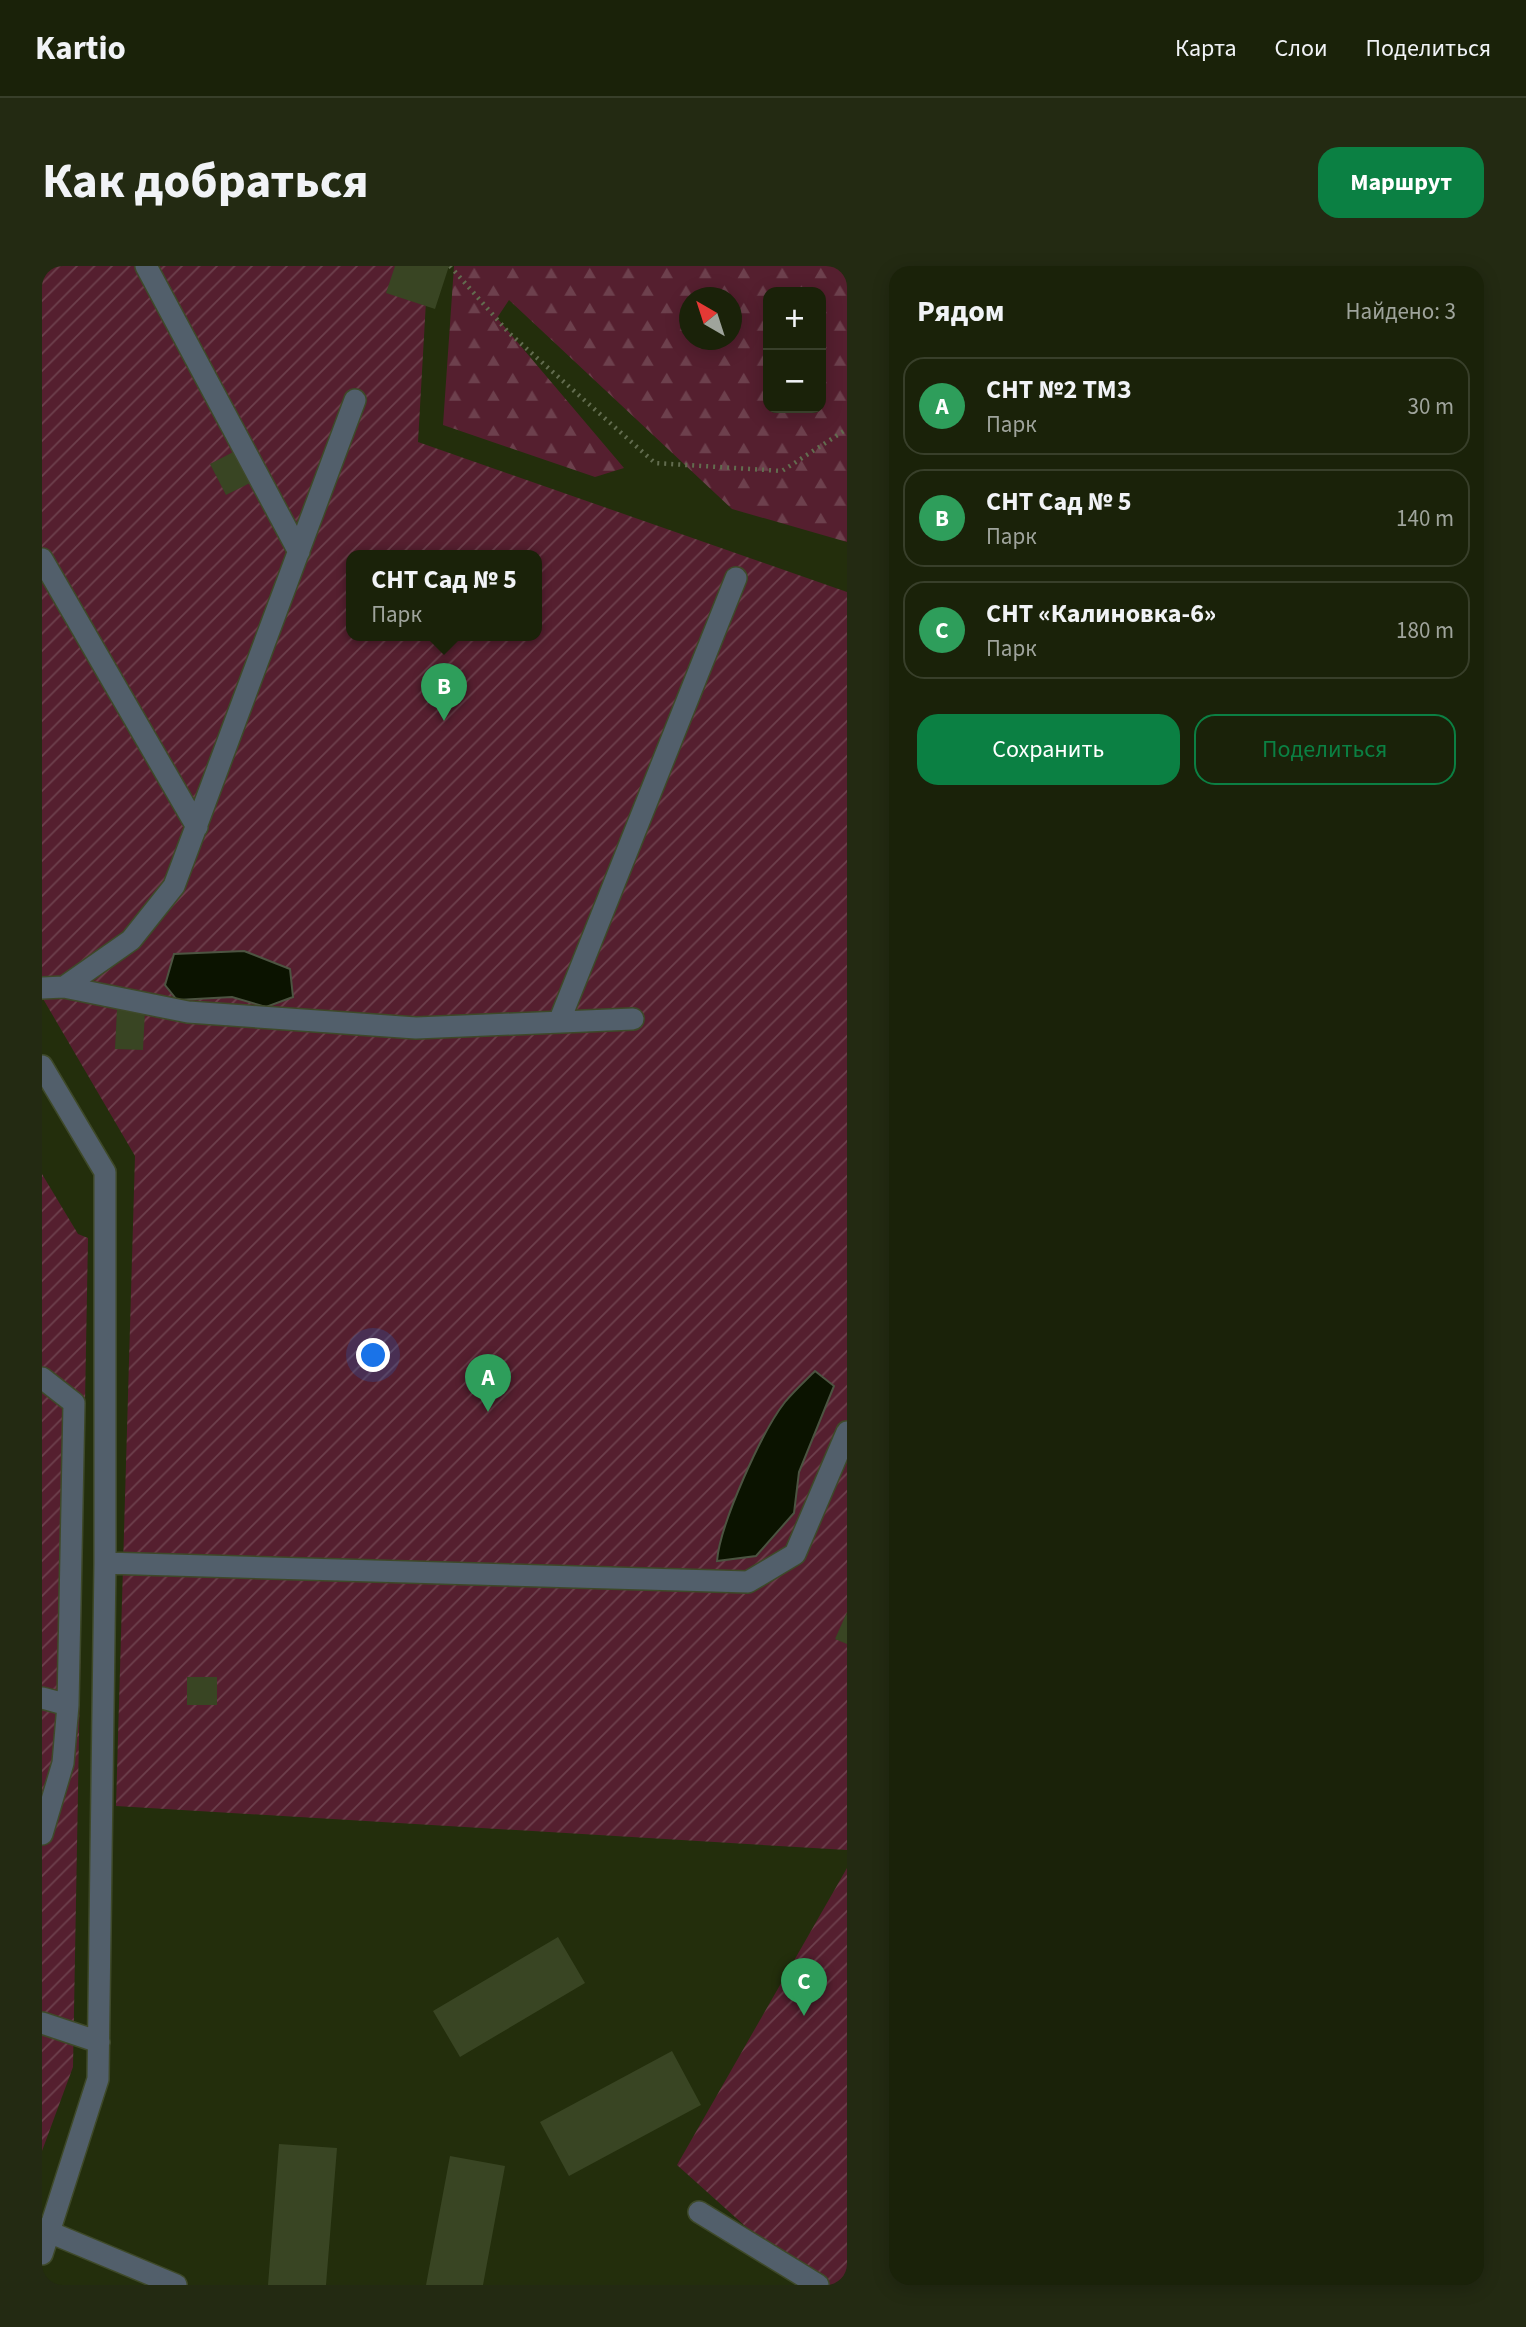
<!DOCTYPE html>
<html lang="ru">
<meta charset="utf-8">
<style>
body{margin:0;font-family:"Source Sans 3",sans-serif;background:#232a12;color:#f1f3f6}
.controls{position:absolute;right:21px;top:21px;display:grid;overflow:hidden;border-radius:14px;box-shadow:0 4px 18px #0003}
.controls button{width:63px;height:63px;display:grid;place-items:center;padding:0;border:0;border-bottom:2px solid #383f2a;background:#1a2209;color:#f1f3f6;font:35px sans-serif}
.compass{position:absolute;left:637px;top:21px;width:63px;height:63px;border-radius:50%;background:#1a2209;box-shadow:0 4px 18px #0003;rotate:321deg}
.you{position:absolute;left:332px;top:1090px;width:24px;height:24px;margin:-18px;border:5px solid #fff;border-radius:50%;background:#1a73e8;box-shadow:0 0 0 10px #1a73e833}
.badge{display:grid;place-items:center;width:46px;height:46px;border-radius:50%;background:#0b8043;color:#fff;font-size:23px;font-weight:700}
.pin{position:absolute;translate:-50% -58px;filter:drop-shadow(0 2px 4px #0008)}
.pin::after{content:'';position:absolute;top:37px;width:24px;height:21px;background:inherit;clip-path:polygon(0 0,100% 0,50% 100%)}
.popup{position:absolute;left:304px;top:284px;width:196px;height:91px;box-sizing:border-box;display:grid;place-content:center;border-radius:14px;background:#1a2209;filter:drop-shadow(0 2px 5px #0005);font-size:23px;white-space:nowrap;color:#9fa49c}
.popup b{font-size:26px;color:#f1f3f6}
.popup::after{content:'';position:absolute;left:50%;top:100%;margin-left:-14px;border:14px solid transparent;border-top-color:#1a2209}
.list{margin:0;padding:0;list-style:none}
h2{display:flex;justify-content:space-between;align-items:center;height:91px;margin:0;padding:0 28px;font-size:30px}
h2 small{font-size:23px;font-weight:400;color:#9fa49c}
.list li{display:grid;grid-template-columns:46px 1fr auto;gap:21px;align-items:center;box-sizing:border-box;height:98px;margin:0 14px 14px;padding:0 14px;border:2px solid #383f2a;border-radius:21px}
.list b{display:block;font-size:26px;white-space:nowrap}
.list p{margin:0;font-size:23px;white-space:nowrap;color:#9fa49c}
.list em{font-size:23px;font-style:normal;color:#9fa49c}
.actions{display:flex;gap:14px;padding:21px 28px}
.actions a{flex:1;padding:16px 0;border:2px solid #0b8043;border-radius:21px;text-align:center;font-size:24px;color:#0b8043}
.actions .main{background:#0b8043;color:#fff}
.map{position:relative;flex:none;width:805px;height:2019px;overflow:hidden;border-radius:21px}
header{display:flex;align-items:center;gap:42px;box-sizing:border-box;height:98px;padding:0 35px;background:#1a2209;border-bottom:2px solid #383f2a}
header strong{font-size:33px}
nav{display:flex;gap:38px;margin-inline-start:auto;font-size:24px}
.intro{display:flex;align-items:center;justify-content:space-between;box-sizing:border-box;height:168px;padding:0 42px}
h1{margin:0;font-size:49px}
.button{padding:18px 32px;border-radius:21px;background:#0b8043;color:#fff;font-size:24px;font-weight:700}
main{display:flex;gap:42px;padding:0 42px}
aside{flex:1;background:#1a2209;border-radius:21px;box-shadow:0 4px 18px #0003}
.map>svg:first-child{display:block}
</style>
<header>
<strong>Kartio</strong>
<nav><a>Карта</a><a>Слои</a><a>Поделиться</a></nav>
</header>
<div class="intro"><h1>Как добраться</h1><a class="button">Маршрут</a></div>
<main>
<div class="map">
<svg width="805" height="2019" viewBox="0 0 805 2019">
<defs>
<pattern id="forest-firs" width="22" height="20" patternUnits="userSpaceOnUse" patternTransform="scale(1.75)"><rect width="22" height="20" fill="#551f2f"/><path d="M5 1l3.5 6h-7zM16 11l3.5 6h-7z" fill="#6d404d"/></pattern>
<pattern id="garden-furrows" width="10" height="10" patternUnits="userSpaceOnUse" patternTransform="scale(1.75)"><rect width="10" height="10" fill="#551f2f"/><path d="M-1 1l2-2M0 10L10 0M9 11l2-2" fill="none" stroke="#6d404d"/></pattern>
</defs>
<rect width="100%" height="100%" fill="#232e0c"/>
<path fill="url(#forest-firs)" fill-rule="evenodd" d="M412,0H805V276L690,243L467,34L455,52L582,202L553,211L401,159ZM726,26H779V142H726ZM648,32H690V74H648Z"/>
<path fill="url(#garden-furrows)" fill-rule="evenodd" d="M0,0H386L376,176L805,326V1584L74,1540L93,890L0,731ZM309,289H495V369H309Z
M0,908L36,968L46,972L31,1801L0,1885Z
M805,1602V2019H769L635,1899Z"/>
<path fill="#0b1300" stroke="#4c5441" stroke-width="2" d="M202,685L248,703L251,731L224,741L190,731L135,734L123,719L132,688Z
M773,1105L792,1120L757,1206L752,1247L714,1290L675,1295C678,1258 720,1165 743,1136C752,1125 763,1115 773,1105Z"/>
<path fill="#394523" d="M353,0H407L393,43L344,27Z
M197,183L214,214L184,229L168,198Z
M75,743L103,745L101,784L73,783Z
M805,1346V1378L793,1373Z
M145,1411H175V1439H145Z
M516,1671L543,1717L418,1791L391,1745Z
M630,1785L659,1839L527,1910L498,1856Z
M237,1878L295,1882L284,2019H226Z
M408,1890L463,1900L441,2019H384Z"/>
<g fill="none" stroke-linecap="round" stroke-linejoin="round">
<defs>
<path id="minor" d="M104,0L257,286
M0,293L155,561
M22,721L146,746L374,762L591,753
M0,722L22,721L89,674L132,620L313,134
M517,756L694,312
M0,800L63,906V1297L56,1813L0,1988
M0,1112L32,1137L26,1439L21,1497L0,1568
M63,1297L706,1316L753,1288L805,1166
M0,1432L26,1439
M0,1757L57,1776
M657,1946L776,2019
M0,1963L134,2019"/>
</defs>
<use href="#minor" stroke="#3e4929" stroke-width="24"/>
<path stroke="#626c4f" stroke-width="4.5" stroke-dasharray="2 5" stroke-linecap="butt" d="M408,0L467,67L613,197L740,205L805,163"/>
<use href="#minor" stroke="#525f6b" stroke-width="21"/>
</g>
</svg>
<div class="controls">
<button>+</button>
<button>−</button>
</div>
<svg class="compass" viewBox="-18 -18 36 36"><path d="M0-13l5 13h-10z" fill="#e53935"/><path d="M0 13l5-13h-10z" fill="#9fa49c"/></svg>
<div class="you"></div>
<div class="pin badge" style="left:446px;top:1146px;background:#2e9e5b">A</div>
<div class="pin badge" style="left:402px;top:455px;background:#2e9e5b">B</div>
<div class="popup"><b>СНТ Сад № 5</b>Парк</div>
<div class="pin badge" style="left:762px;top:1750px;background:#2e9e5b">C</div>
</div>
<aside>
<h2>Рядом<small>Найдено: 3</small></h2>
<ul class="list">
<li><span class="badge" style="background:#2e9e5b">A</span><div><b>СНТ №2 ТМЗ</b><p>Парк</p></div><em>30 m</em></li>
<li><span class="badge" style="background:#2e9e5b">B</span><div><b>СНТ Сад № 5</b><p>Парк</p></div><em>140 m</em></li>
<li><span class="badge" style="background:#2e9e5b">C</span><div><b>СНТ «Калиновка-6»</b><p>Парк</p></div><em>180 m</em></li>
</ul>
<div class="actions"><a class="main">Сохранить</a><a>Поделиться</a></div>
</aside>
</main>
